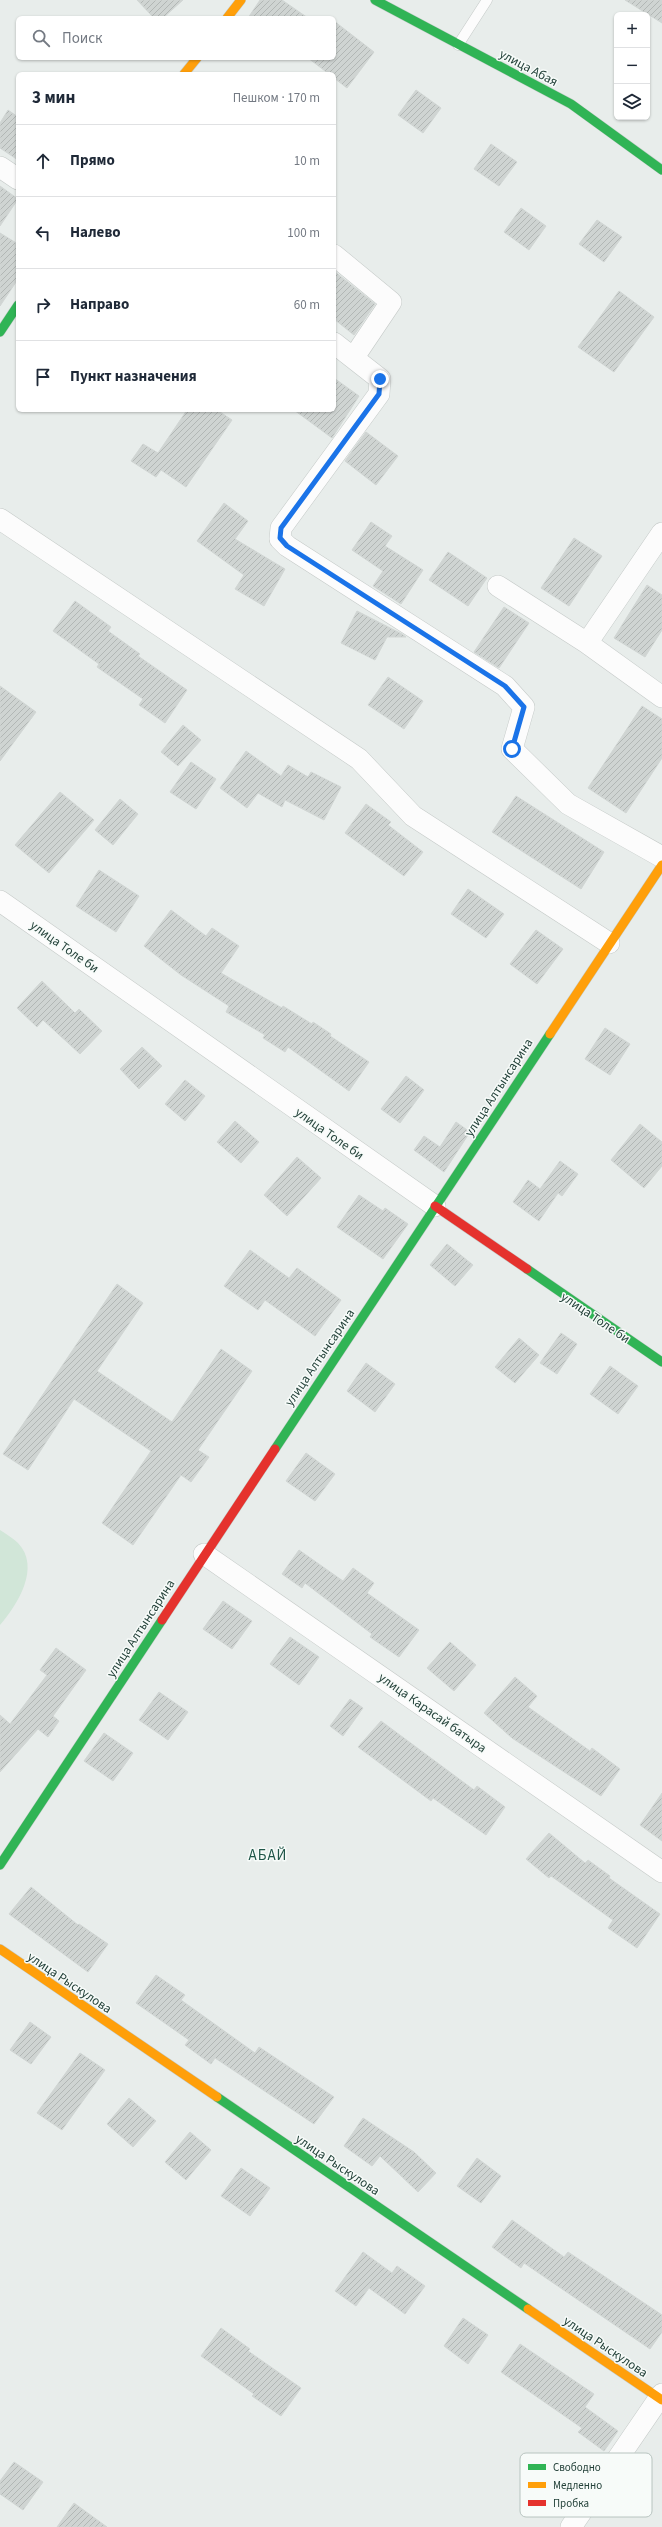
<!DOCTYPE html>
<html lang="ru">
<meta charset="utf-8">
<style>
body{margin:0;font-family:"Source Sans 3",sans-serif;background:#f2f2f3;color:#1f2937}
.controls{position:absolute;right:12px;top:12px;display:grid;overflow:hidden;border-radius:6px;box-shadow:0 1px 3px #0004}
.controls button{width:36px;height:36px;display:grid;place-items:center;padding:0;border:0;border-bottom:1px solid #e0e1e3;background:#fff;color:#1f2937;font:20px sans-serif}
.stop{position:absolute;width:12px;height:12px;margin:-9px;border:3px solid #1a73e8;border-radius:50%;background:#fff}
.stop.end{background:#1a73e8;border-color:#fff;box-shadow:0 1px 4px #0008}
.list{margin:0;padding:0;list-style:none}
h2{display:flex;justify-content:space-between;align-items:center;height:52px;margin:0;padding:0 16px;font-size:17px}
h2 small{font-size:13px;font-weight:400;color:#747a83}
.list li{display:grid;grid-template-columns:26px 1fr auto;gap:12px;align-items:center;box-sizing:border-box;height:72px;padding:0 16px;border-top:1px solid #e0e1e3}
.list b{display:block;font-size:15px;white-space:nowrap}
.list em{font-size:13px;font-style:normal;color:#747a83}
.icon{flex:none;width:22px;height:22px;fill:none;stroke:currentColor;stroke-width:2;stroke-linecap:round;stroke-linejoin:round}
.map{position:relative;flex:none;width:662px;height:2527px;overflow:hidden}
.search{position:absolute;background:#fff;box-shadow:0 1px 3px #0004;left:16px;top:16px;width:320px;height:44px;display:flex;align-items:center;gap:10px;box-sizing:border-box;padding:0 14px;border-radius:6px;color:#747a83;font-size:15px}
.panel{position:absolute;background:#fff;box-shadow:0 1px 3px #0004;left:16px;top:72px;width:320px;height:340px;border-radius:6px}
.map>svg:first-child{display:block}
</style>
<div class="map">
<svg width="662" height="2527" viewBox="0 0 662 2527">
<defs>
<pattern id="building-hatch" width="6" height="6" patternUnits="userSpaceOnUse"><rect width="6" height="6" fill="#cfd4d2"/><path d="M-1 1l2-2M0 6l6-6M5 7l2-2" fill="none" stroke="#b2b7b5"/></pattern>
</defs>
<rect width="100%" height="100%" fill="#e8edeb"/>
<path fill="#d1e6d8" d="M0,1530C6,1534 13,1538 18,1543C41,1567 18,1604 0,1625Z"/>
<path fill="url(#building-hatch)" stroke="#d1d6d4" d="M137,0H183L163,18H154Z
M260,0H282L308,18H248Z
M625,0H662V23Z
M334,21L374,52L347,88L334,78V74H329L308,58H334Z
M416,90L441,108L423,133L398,115Z
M8,110L18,117V160L0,148V123Z
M491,144L517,162L499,186L474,169Z
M0,186L18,199L0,226Z
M521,208L546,226L529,250L504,232Z
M597,220L622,237L604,262L579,244Z
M0,233L18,244V279L0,306Z
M334,271L375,304L354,335L334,319Z
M619,291L654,317L614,372L578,347Z
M334,378L359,396L332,438L294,410H334Z
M187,410H217L232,420L186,487L161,470L156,477L131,461L143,444L158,453Z
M366,432L398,456L376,485L345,461Z
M224,503L248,521L235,539L285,569L264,606L235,589L244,575L197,541Z
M371,522L392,536L385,546L423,570L401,604L373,586L383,571L352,550Z
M574,538L602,556L569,606L541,588Z
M448,552L487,578L468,606L429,580Z
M647,585L662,595V630L645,657L614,638Z
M75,601L111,627L108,631L140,654L138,656L187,690L165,723L139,705L143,699L97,667L99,664L53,631Z
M504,607L529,623L499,668L474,652Z
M357,611L402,634L406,637H387L375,660L341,643Z
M388,677L423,701L404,729L368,705Z
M0,686L36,712L0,761Z
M642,706L662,719V758L626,813L588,788Z
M183,725L201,740L178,766L161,752Z
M246,751L281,776L288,765L308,777L311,772L341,787L324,820L285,800L282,807L258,793L247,808L220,788Z
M191,762L216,779L196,809L170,792Z
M60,792L94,820L49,873L15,845Z
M516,796L604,852L581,889L492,832Z
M120,799L138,814L113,845L95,830Z
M366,804L391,822L388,825L423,852L404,876L345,833Z
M99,870L139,896L116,932L76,906Z
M468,889L504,914L486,938L451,914Z
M171,910L206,936L212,928L239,946L221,973L282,1008L283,1006L312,1024L313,1022L331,1034L330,1036L369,1062L349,1091L288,1047L285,1052L263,1038L265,1035L226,1012L229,1006L181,975L144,946Z
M536,930L563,949L537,984L510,964Z
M42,981L75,1013L79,1009L102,1031L80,1054L43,1020L37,1027L17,1008Z
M605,1028L630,1044L610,1075L585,1059Z
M142,1047L162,1066L139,1089L120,1069Z
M406,1076L424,1090L400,1123L381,1109Z
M185,1080L205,1096L185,1121L165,1104Z
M235,1121L259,1142L241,1163L217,1142Z
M456,1122L470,1132L444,1172L414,1150L424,1136L440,1147Z
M640,1124L662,1142V1166L644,1188L611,1160Z
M297,1157L321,1178L287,1216L264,1195Z
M560,1161L578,1174L562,1196L558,1193L539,1221L513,1202L528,1180L540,1189Z
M359,1195L383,1211L385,1208L408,1224L383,1259L337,1227Z
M447,1244L473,1265L455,1286L430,1265Z
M250,1250L289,1278L297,1268L341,1300L315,1336L265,1300L258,1310L224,1286Z
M117,1284L143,1303L97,1371L172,1422L221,1349L252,1371L198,1450L209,1457L191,1482L181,1475L133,1545L102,1523L151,1451L74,1399L28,1470L3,1454Z
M561,1333L577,1344L557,1374L540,1363Z
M519,1338L539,1355L515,1383L495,1367Z
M366,1363L395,1384L375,1412L347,1391Z
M610,1366L638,1386L618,1414L590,1394Z
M306,1453L335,1474L315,1501L286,1481Z
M299,1550L343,1581L353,1568L374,1583L367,1593L419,1630L399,1657L370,1637L372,1634L305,1583L302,1588L282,1574Z
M223,1601L252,1621L232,1649L203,1629Z
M290,1637L319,1657L299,1685L270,1664Z
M450,1642L476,1665L454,1691L427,1668Z
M56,1648L86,1670L53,1716L59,1721L48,1737L38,1729L0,1772V1715L10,1724L47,1675L40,1670Z
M515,1677L537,1696L528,1707L590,1751L592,1748L620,1769L601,1796L512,1738L484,1713Z
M159,1692L188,1712L168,1740L139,1720Z
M350,1699L363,1708L343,1736L330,1726Z
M381,1721L474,1790L477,1786L505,1807L486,1835L433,1798L431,1801L358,1747Z
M104,1733L133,1753L113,1781L84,1761Z
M662,1793V1841L640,1825Z
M549,1833L585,1863L588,1860L610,1876L609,1878L660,1914L637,1948L608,1928L613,1920L551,1876L549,1878L526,1859Z
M31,1887L78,1925L79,1924L108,1944L88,1972L9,1914Z
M156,1975L185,1995L181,2000L255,2053L259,2047L334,2097L314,2124L215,2058L211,2064L185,2045L189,2040L136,2003Z
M30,2022L51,2037L31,2064L10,2050Z
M80,2053L105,2070L62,2130L37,2113Z
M129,2098L156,2121L133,2147L107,2124Z
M363,2118L414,2152L436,2173L418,2192L380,2156L372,2166L344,2146Z
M190,2132L211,2150L186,2180L165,2162Z
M477,2158L501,2176L481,2203L457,2186Z
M241,2168L270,2188L250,2216L221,2196Z
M512,2220L564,2257L568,2252L662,2315V2332L650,2349L524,2263L521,2268L492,2247Z
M363,2252L392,2273L397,2266L425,2286L405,2314L369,2288L356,2306L335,2291Z
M463,2318L488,2335L468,2364L444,2346Z
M221,2328L250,2349L248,2351L301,2388L281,2416L252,2396L254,2394L201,2356Z
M520,2344L594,2394L585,2407L618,2431L604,2451L578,2432L582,2428L501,2372Z
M14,2462L43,2482L23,2510L0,2494V2481Z
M74,2503L107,2527H57Z"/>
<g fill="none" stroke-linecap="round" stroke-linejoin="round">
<defs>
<path id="lane" d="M458,45L487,0"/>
<path id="street" d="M0,167L18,179
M334,255L391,302L354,357
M334,343L380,379L379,394L281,528L280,539L287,546L505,686L524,707L512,749L568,804L662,857
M0,519L359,759L413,816L609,943
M498,586L587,643L662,533
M587,643L662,697
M0,901L435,1206
M204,1554L662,1872
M571,2527L662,2394"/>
<path id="fast" d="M375,0L571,104L662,170
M0,332L18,305
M527,1269L662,1362
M275,1449L550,1034
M0,1865L162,1620
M217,2097L528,2309"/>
<path id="slow" d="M227,18L241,0
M184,74L197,58
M550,1034L662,865
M0,1949L217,2097
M528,2309L662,2400"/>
<path id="jam" d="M435,1206L527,1269
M162,1620L275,1449"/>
</defs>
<use href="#lane" stroke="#c5cac8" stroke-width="11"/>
<use href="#street" stroke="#c5cac8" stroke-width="22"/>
<use href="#fast" stroke="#c3cbc8" stroke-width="10"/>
<use href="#slow" stroke="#c3cbc8" stroke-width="10"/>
<use href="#jam" stroke="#c3cbc8" stroke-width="10"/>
<use href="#lane" stroke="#fcfcfc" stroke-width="10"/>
<use href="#street" stroke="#fcfcfc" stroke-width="21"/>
<use href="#fast" stroke="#30b455" stroke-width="9"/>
<use href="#slow" stroke="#ff9f0a" stroke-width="9"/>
<use href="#jam" stroke="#e5322d" stroke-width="9"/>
</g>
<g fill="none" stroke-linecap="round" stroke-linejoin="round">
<path stroke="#1a73e8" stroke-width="5" d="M380,379L379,394L281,528L280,538L287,546L505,686L524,707L512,749"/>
</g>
<g text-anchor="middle" stroke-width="3" stroke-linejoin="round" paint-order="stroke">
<g font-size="13" fill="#24423a" stroke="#f7fbf9">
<text transform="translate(529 67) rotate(28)" y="5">улица Абая</text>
<text transform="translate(65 946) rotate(35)" y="5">улица Толе би</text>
<text transform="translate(498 1087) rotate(-57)" y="5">улица Алтынсарина</text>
<text transform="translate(330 1133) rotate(35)" y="5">улица Толе би</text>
<text transform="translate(596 1317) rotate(34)" y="5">улица Толе би</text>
<text transform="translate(319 1357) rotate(-56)" y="5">улица Алтынсарина</text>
<text transform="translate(140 1628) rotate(-57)" y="5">улица Алтынсарина</text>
<text transform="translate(433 1712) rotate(35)" y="5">улица Карасай батыра</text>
<text transform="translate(70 1982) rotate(34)" y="5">улица Рыскулова</text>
<text transform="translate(338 2164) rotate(34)" y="5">улица Рыскулова</text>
<text transform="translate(606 2346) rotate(34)" y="5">улица Рыскулова</text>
</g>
<g font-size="15" letter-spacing="1" fill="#1f5548" stroke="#f7fbf9">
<text x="268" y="1860">АБАЙ</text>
</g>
</g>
<rect x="520" y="2453" width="132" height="64" rx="6" fill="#f7fbf9" stroke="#b8c4c0" stroke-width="1"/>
<rect x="528" y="2464" width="18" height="6" fill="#30b455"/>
<rect x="528" y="2482" width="18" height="6" fill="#ff9f0a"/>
<rect x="528" y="2500" width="18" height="6" fill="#e5322d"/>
<g font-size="11" fill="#24423a">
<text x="553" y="2471">Свободно</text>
<text x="553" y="2489">Медленно</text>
<text x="553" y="2507">Пробка</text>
</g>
</svg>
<div class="controls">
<button>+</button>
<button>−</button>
<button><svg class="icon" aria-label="layers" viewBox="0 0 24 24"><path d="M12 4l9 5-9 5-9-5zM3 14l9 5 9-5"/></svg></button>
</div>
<div class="stop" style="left:512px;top:749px"></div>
<div class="stop end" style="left:380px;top:379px"></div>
<div class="search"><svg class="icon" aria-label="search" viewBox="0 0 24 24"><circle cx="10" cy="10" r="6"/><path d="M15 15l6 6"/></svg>Поиск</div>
<section class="panel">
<h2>3 мин<small>Пешком · 170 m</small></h2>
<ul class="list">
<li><svg class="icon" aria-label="ahead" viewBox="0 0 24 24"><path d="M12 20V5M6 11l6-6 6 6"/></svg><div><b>Прямо</b></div><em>10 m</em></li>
<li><svg class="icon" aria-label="left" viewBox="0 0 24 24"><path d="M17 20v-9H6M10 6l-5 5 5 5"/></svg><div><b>Налево</b></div><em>100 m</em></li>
<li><svg class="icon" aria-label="right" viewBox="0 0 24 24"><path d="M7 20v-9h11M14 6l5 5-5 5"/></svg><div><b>Направо</b></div><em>60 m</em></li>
<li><svg class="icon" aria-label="arrive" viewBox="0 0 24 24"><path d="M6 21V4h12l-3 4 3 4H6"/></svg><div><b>Пункт назначения</b></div></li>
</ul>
</section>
</div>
